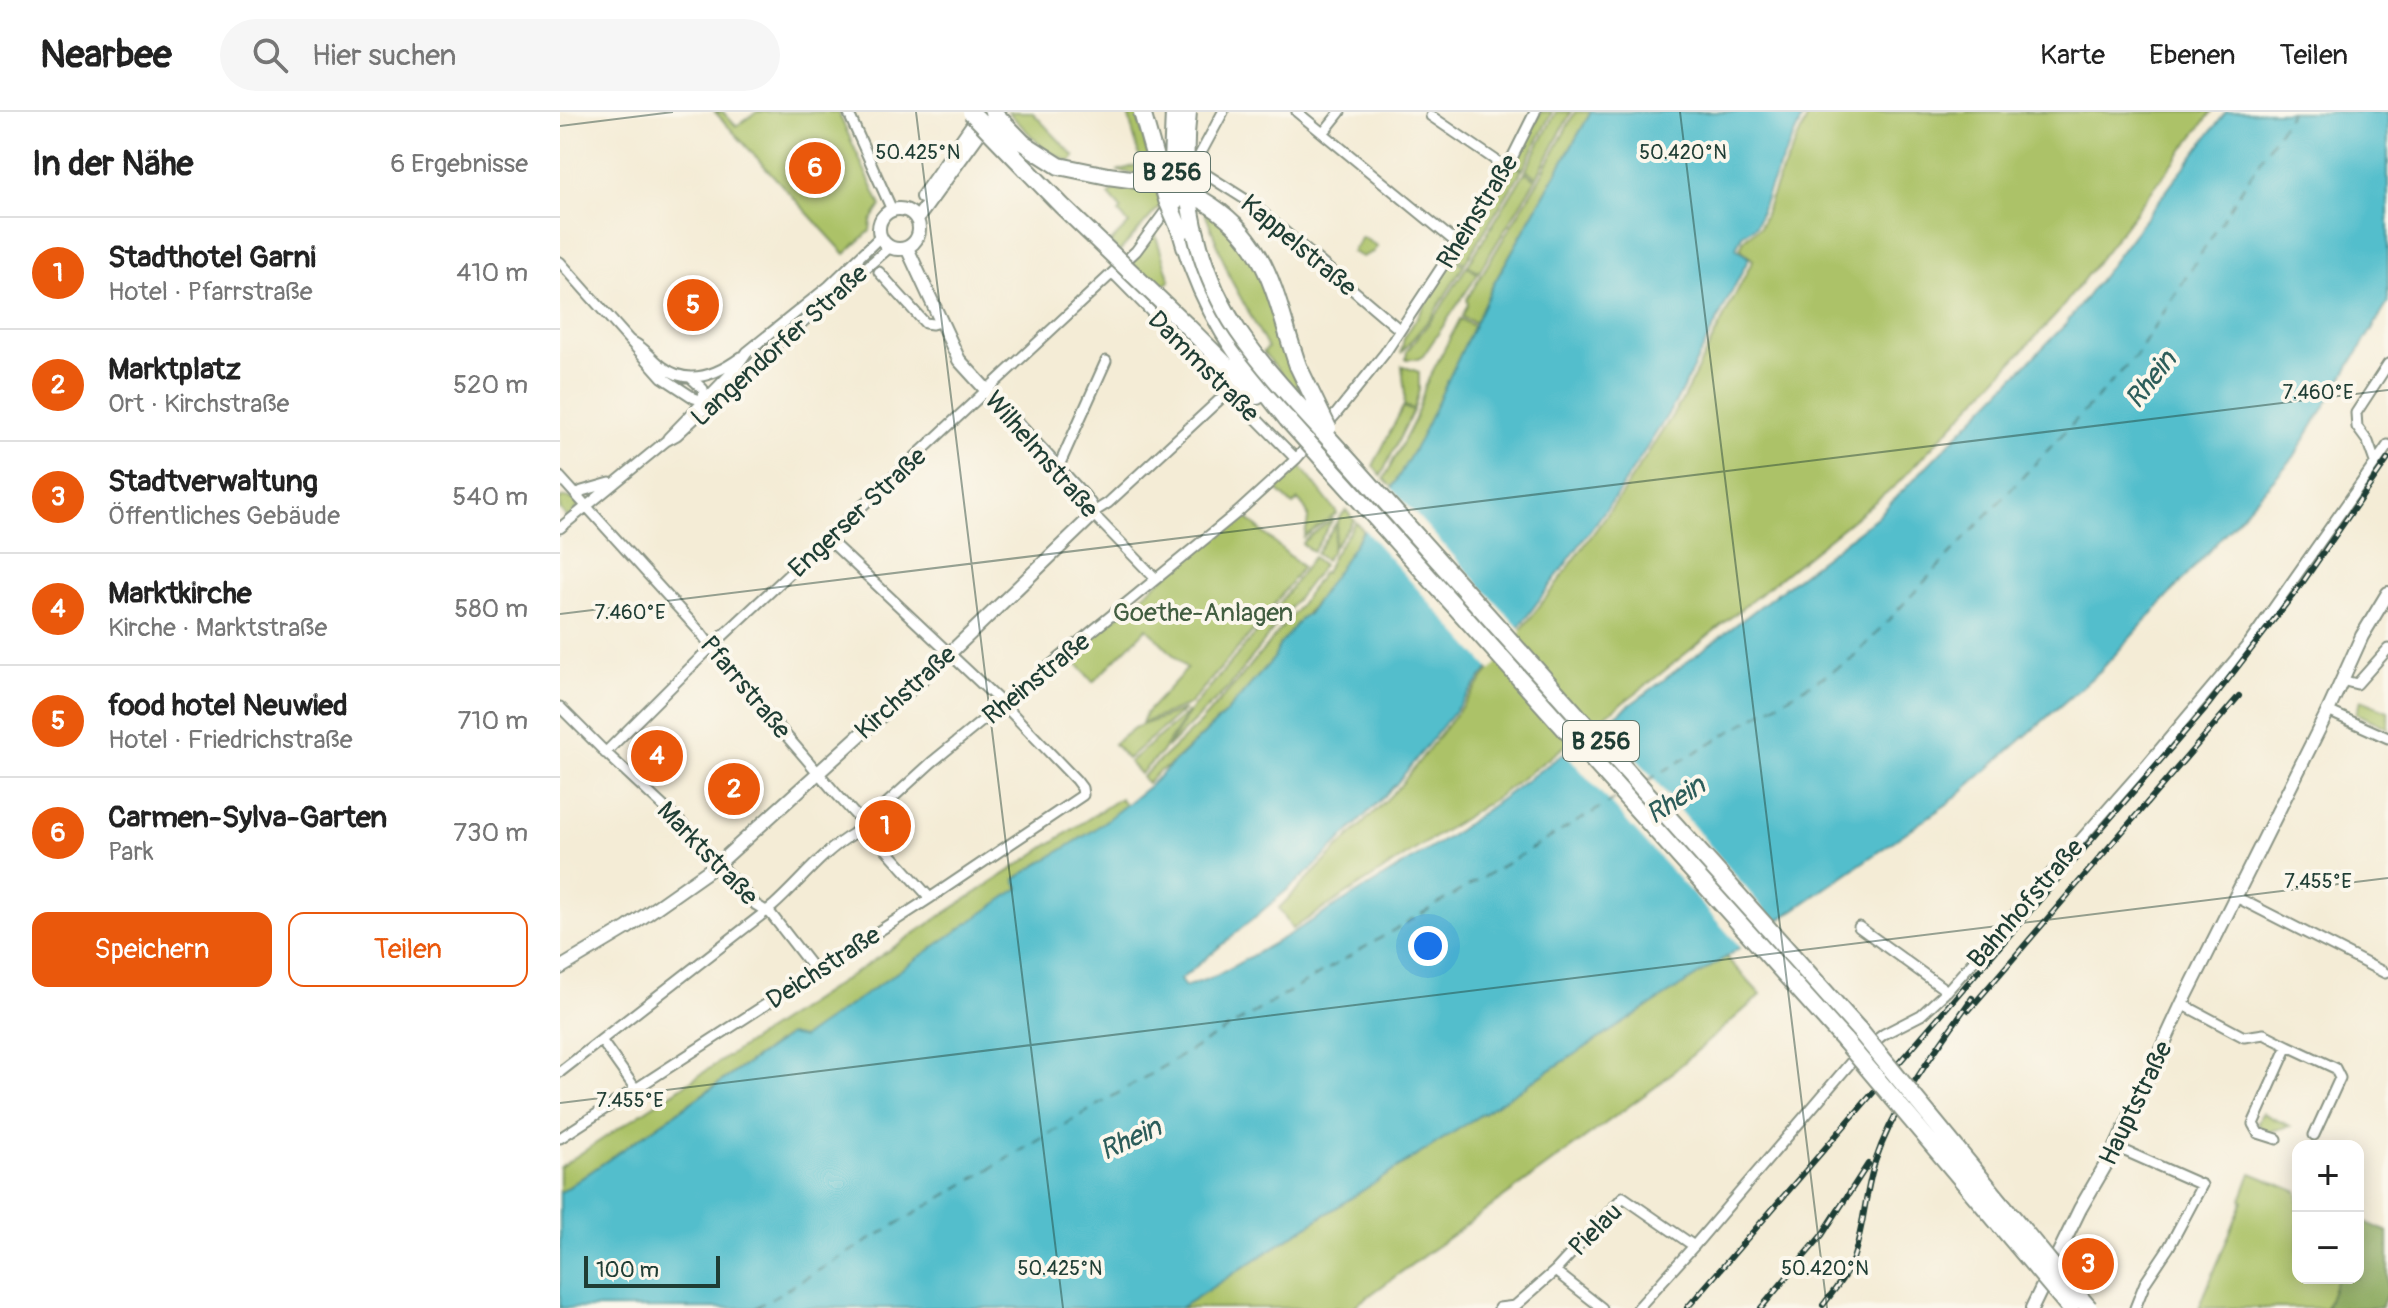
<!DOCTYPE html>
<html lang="de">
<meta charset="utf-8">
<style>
body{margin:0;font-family:Pangolin,sans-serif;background:#f6f6f6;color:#222}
.controls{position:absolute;right:24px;bottom:24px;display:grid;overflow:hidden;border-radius:16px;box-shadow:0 4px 20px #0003}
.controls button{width:72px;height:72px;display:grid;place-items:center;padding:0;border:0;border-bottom:2px solid #e0e0e0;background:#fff;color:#222;font:40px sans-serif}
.scale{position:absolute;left:24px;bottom:20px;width:136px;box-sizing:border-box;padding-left:8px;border:4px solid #1f3d34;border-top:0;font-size:22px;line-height:28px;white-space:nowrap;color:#1f3d34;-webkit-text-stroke:6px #fbf7ec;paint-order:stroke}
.you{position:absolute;left:868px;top:834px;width:28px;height:28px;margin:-20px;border:6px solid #fff;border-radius:50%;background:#1a73e8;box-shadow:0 0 0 12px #1a73e833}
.badge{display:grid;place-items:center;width:52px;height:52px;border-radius:50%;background:#ea580c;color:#fff;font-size:26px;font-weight:700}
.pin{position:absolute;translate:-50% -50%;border:4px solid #fff;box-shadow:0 2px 8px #0006}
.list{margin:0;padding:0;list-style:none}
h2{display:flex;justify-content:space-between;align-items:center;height:104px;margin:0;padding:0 32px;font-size:34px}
h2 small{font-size:26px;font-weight:400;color:#767676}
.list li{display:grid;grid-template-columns:52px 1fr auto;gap:24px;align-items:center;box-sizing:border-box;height:112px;padding:0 32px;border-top:2px solid #e0e0e0}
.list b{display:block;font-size:30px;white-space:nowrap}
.list p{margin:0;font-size:26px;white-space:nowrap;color:#767676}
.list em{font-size:26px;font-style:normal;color:#767676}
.actions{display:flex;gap:16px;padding:24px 32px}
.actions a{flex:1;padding:18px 0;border:2px solid #ea580c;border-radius:16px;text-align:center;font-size:28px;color:#ea580c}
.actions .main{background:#ea580c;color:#fff}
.icon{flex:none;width:44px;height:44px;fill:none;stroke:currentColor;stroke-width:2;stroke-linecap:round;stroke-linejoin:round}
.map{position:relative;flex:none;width:1828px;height:1196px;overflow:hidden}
header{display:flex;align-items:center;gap:48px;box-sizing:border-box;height:112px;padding:0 40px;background:#fff;border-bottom:2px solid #e0e0e0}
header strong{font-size:38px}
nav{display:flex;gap:44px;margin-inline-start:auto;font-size:28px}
.search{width:560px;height:72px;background:#f6f6f6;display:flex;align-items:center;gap:20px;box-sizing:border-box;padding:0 28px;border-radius:44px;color:#767676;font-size:30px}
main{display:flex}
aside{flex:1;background:#fff}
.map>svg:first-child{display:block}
</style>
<header>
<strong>Nearbee</strong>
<div class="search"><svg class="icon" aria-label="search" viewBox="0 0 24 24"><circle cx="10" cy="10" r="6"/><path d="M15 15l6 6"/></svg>Hier suchen</div>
<nav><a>Karte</a><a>Ebenen</a><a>Teilen</a></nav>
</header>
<main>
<aside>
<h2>In der Nähe<small>6 Ergebnisse</small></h2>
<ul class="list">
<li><span class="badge">1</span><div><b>Stadthotel Garni</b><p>Hotel · Pfarrstraße</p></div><em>410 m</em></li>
<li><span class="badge">2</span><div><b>Marktplatz</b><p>Ort · Kirchstraße</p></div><em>520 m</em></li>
<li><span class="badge">3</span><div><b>Stadtverwaltung</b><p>Öffentliches Gebäude</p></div><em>540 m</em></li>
<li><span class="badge">4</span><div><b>Marktkirche</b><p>Kirche · Marktstraße</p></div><em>580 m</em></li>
<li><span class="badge">5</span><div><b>food hotel Neuwied</b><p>Hotel · Friedrichstraße</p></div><em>710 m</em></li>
<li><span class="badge">6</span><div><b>Carmen-Sylva-Garten</b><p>Park</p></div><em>730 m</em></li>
</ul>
<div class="actions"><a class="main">Speichern</a><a>Teilen</a></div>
</aside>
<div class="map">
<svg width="1828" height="1196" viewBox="0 0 1828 1196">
<rect width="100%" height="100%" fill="#fbf7ec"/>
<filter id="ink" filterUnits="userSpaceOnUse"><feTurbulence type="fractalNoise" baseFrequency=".0125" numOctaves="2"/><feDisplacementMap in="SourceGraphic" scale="16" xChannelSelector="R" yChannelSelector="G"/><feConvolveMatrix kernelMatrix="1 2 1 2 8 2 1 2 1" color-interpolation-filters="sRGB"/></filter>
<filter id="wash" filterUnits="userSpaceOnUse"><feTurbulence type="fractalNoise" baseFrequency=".006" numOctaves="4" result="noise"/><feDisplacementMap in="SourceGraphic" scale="32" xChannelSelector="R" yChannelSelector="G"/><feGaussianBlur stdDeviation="1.8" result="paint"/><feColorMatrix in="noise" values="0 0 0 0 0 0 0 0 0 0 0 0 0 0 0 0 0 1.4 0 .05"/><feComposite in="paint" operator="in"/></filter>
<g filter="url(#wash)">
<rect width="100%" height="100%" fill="#f4ecd6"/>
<path fill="#acc267" stroke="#66804e" stroke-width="2" d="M155,0H163L176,14L197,0H278L321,94L311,109L310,119L285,142Z
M448,0H472L515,45L510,50L485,38Z
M560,0H577L594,64L557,59L581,52L568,1Z
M981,0H992L963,57L954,51Z
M996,0H1011L977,65L966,58Z
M1015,0H1031L933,173L915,211L902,205L908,192L907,187L980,66Z
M1250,0H1652L1497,202L1337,372L1089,571L937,685L732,817L719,796L840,674L995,474L1061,383L1121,290L1193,148L1180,136L1185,126L1200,115L1216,73Z
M953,53L962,58L905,151L895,145Z
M965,60L976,67L919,160L908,153Z
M558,73L597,78L601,93L559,140L550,131L569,112L559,101L562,98L549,83Z
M644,98C714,136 715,225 745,290L703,240L708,236L671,168Z
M595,121L610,169L599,177L570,150Z
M802,125L817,134L813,140L802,145L792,140Z
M894,147L904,153L872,204L841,241L844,226Z
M907,154L918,162L863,244L858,247H846L847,239L880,197Z
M900,207L914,214L860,328L832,376L824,367L855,307L866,272Z
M842,254L859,260V278L854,297L844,294L845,283Z
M843,295L853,299L821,364L813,354Z
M739,352L777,401L744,425C749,406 752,403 738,388L733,393L715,376Z
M5,385L14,387L19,394L8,407L0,397V387Z
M786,398L794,408L772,437L779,406Z
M681,401L742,455L704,506L629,593L582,611L586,601L627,557L587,516L533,570L510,544Z
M773,407L753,440L742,432L745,428Z
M778,408L771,440L765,448L756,442Z
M796,410L803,418L798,427L765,479L719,534L715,546L665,602L609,654L599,659L587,671L582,665L640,611L676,571L734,501L763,460L765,461L773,443Z
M753,445L763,453L669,575L607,636L633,595L708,507Z
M1801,588L1828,599V616L1796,601Z
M624,598L567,647L554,632L574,616Z
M628,600L601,641L580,662L569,650Z
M560,686L566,693L534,718L456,767L460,776L242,926L228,923L0,1081V1055Z
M1166,845L1201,883L1098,973L792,1196H620Z
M1702,1001L1730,1014L1708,1020L1697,1012Z
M1691,1061L1738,1080V1166H1777L1766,1196H1639L1683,1089L1681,1088Z"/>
<path fill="#89a85c" stroke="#547248" stroke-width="2" d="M1798,1107L1828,1120V1180L1821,1196H1766L1777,1166H1798Z"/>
<path fill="#52becc" stroke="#387e80" stroke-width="2" d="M1031,0H1245L1210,75L1196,114L1182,123L1176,136L1189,146L1117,288L1058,381L929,556L837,671L753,756L620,868L625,875L656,864L732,821L889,725L1093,576L1317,405L1505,213L1666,0H1828V191L1734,345L1541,558L1390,690L1166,845L620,1196H0V1081L229,923L242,926L459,776L455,767L534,718L589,674L665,602L714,546L719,534L742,505L748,502L832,376L860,327L933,173Z"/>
<path fill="#f4ecd6" d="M829,373L962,519L931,559L801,414Z
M1042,609L1077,647L1218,814L1183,838L1002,638Z"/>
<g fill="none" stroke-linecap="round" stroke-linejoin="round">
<path stroke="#2c5d5a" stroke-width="2" stroke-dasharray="10 8" stroke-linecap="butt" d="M1087,669L1291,548L1576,244L1731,0
M195,1196L1057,686"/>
</g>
</g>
<g filter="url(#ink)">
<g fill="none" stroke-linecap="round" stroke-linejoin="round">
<defs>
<path id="street" d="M288,0L332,98
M737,0L898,132
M871,4L947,56
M764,20L780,0
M633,54L691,91L840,218
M629,63L663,0
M0,150L102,265L134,286L149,290
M319,160L365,211L372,212L379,210
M553,161L736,347
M73,230C85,236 92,247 103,255C129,275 158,262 181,245
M131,266L143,277L145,293
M108,326L176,256L187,240L269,174L321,124
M1815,350L1808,330L1797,315L1796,301L1828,252
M498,356L546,249
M0,365L141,521L159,545L272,677L370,786
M16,383L22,379L50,371
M0,416L106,329L117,323L188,257L330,135
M596,467L532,401L548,391L670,278
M1781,568L1797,572L1828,537
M0,595L44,639L120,710L196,793L211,802L256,860
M1768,599L1828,626
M45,641L152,534L576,139L610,93
M1676,785L1825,861
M1299,815L1387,879
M1622,892L1684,925L1704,922L1728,934L1693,1012L1698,1021L1717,1027
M41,928L75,976
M1728,934L1775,956L1780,966L1754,1023
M0,960L213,794C240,770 262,740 293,722L372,650L678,400L736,347L776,302L825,241L947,56L975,0
M0,1026L370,786L523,683L522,676L516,668L443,592L268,427
M1556,1035L1642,1073L1609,1135L1585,1171L1575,1196
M995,1159L1042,1196
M939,1196L955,1194L995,1159L1063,1085L1134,1134
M1078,1196L1134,1134L1298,942L1324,922L1361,903L1387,879L1588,651L1689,531L1828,333"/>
<path id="secondary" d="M362,85L420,2
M319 117a20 20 0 1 1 40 0a20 20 0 1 1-40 0Z
M357,107L428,9
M0,856L67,816L158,752L390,541L530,406V393L524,385L399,248L347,136
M1472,1196L1520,1097L1556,1035L1622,892L1768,599L1802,524L1828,481"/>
<path id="highway" d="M463,31L499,54L548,64
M642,88C711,128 714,186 738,254
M621,120C643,199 677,245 727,307
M626,213L697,284
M782,341L1299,918
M769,354L1285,929"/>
</defs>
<use href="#street" stroke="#8a9485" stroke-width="13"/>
<use href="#secondary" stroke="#8a9485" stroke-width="16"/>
<use href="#highway" stroke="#8a9485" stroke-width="20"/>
<use href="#street" stroke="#fff" stroke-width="9"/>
<use href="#secondary" stroke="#fff" stroke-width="12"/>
<use href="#highway" stroke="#fff" stroke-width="16"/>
<defs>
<path id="rail" d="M1409,898L1679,584
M1263,1193C1273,1180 1284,1167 1291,1152C1304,1120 1304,1083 1315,1050C1335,990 1376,938 1412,886
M1127,1196L1649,592L1743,470L1828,347
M1201,1196L1262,1123L1308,1052"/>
</defs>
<use href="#rail" stroke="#1f3d34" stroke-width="6"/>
<use href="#rail" stroke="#fbf7ec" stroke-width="3" stroke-dasharray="9" stroke-linecap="butt"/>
<defs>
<path id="highway-bridge" d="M411,0L502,94L626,213
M433,0L463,31
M582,0L607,88L621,120
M614,0L612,52L615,90
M628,0C619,74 636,157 678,219C708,263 747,302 782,341
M548,64L592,70L642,88
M738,254L768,316
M727,307L769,354
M1299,918L1500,1163L1529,1196
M1285,929L1510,1196"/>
</defs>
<use href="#highway-bridge" stroke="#8a9485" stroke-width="20" stroke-linecap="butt"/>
<use href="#highway-bridge" stroke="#fff" stroke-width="16"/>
</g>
</g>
<path fill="none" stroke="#1f3d34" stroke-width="2" stroke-opacity="0.45" d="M356,0L503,1196M1120,0L1267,1196M0,14L113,0M0,502L1828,278M0,991L1828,766"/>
<g text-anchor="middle" stroke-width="8" stroke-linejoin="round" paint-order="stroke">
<g fill="#fbf7ec" stroke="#61756b" stroke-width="2">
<rect x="574" y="40" width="76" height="40" rx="6"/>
<rect x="1003" y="609" width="76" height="40" rx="6"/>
</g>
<g font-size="24" font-weight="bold" fill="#1f3d34">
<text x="612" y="68">B 256</text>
<text x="1041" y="637">B 256</text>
</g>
<g font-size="26" fill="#1f3d34" stroke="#fbf7ec">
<text transform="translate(917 99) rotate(-58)" y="9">Rheinstraße</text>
<text transform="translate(739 133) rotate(40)" y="9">Kappelstraße</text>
<text transform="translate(219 233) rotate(-42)" y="9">Langendorfer Straße</text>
<text transform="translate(644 254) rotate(45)" y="9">Dammstraße</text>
<text transform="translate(482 342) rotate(49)" y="9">Wilhelmstraße</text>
<text transform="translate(297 400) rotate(-43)" y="9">Engerser Straße</text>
<text transform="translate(476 566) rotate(-39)" y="9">Rheinstraße</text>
<text transform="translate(186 575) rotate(50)" y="9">Pfarrstraße</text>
<text transform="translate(345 580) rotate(-42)" y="9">Kirchstraße</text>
<text transform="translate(148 741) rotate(46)" y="9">Marktstraße</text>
<text transform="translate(1465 791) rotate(-49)" y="9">Bahnhofstraße</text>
<text transform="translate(263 855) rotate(-33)" y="9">Deichstraße</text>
<text transform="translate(1575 991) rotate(-64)" y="9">Hauptstraße</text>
<text transform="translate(1035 1117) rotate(-45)" y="9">Pielau</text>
</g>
<g font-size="26" fill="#425e41" stroke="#fbf7ec">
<text x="643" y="509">Goethe-Anlagen</text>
</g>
<g font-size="28" font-style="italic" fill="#2c5d5a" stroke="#fbf7ec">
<text transform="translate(1590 267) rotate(-52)" y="10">Rhein</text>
<text transform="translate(1115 687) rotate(-33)" y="10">Rhein</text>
<text transform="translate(570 1026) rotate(-25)" y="10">Rhein</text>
</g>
</g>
<g font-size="20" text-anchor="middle" fill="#1f3d34" stroke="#fbf7ec" stroke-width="8" stroke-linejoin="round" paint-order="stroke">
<text x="358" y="47">50.425°N</text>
<text x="1123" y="47">50.420°N</text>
<text x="1758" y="287">7.460°E</text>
<text x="70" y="507">7.460°E</text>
<text x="1758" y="776">7.455°E</text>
<text x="70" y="995">7.455°E</text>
<text x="500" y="1163">50.425°N</text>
<text x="1265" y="1163">50.420°N</text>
</g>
</svg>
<div class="controls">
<button>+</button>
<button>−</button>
</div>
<div class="scale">100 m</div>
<div class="you"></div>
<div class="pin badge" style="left:325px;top:714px">1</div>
<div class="pin badge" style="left:174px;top:677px">2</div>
<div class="pin badge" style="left:1528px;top:1152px">3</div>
<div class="pin badge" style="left:97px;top:644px">4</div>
<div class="pin badge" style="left:133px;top:193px">5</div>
<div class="pin badge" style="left:255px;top:56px">6</div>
</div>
</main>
